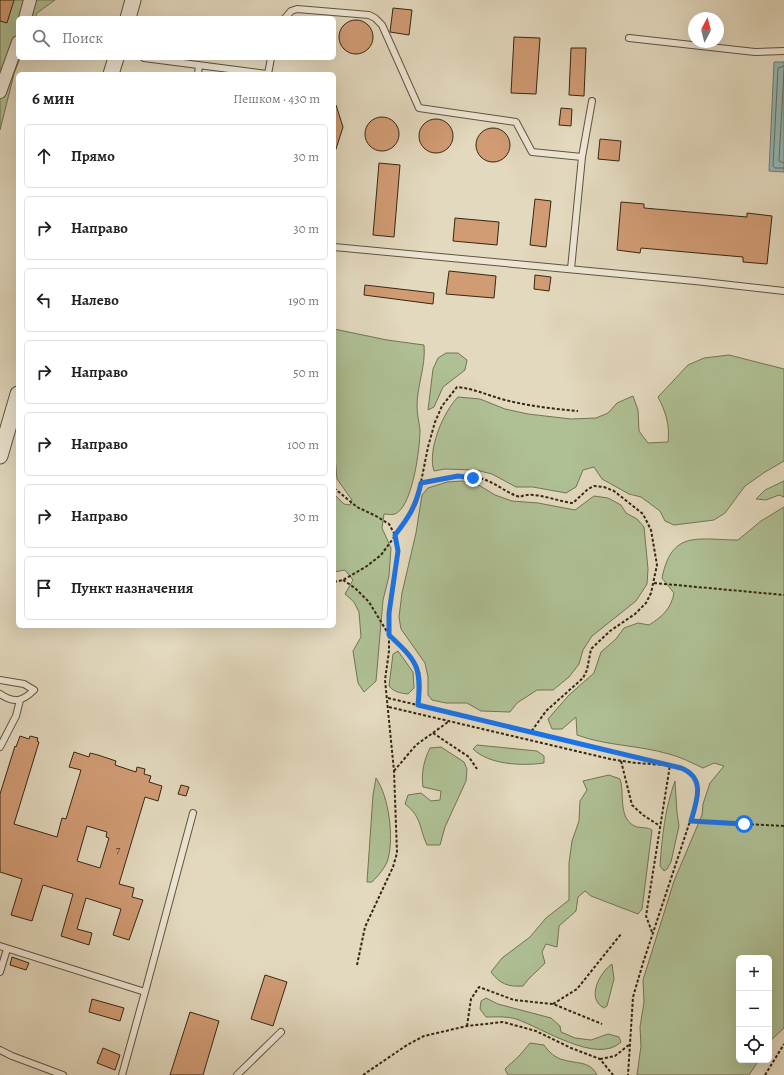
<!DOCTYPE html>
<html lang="ru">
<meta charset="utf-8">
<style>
body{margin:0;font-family:Alegreya,serif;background:#f2f2f2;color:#222}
.controls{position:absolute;right:12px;bottom:12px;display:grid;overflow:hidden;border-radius:6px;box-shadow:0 4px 16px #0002}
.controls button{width:36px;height:36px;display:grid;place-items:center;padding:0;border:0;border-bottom:1px solid #e0e0e0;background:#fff;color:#222;font:20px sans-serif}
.compass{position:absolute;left:688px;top:12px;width:36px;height:36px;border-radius:50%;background:#fff;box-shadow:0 4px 16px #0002;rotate:7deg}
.stop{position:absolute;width:12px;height:12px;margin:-9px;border:3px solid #1a73e8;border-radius:50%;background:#fff}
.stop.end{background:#1a73e8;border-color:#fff;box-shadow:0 1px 4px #0008}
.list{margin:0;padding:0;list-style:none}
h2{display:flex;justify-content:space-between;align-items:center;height:52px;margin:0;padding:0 16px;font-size:17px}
h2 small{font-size:13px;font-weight:400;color:#767676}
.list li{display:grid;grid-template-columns:26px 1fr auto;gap:12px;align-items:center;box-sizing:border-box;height:64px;margin:0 8px 8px;padding:0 8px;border:1px solid #e0e0e0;border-radius:6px}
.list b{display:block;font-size:15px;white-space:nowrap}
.list em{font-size:13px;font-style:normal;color:#767676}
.icon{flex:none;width:22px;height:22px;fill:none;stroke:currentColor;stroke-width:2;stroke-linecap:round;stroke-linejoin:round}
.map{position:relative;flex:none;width:784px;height:1075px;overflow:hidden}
.search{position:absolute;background:#fff;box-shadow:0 4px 16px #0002;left:16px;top:16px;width:320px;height:44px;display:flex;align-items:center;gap:10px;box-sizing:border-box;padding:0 14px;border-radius:6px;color:#767676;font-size:15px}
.panel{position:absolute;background:#fff;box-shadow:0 4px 16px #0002;left:16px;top:72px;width:320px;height:556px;border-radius:6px}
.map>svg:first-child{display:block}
</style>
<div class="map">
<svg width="784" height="1075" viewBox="0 0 784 1075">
<rect width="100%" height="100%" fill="#e3d9be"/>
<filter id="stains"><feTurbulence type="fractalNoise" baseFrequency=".005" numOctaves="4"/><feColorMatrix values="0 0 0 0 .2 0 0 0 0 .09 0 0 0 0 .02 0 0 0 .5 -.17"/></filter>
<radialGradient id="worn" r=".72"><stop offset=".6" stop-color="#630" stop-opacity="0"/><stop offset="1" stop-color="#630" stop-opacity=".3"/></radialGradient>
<path fill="#afc095" stroke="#727454" d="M0,0H55L37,13L35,18H18V58H20L14,74L0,130Z
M334,329L387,340L424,345C426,366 417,385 417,406C417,414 419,422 420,430C420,448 413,501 398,512C394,516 389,514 384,514L382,528L391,548L389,576L383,600L376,681L364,692L358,683L353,651L361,637L359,612L354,602L345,594L353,580L345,570L334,572V494L344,504L350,505L352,500L337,479L334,444Z
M446,353H458L467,360L465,370L443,387L434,407L428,410L433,369L438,358Z
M729,355L784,369V461L765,472L745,486L725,513L714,520L674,525L665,521L660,511L641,497L629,494L602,479L594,467L583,470L576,487L566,493L533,487H516L492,474L476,470L445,469L434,471C427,451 443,412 458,397L480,399L505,409L528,414L571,419L596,418L608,413L617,403L633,396L638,410L639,431L648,443L668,442C670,426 666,412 658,397L688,365L704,358Z
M462,481L477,484L495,495L512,501L538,503L575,510L594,496L608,498L621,505L626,513L637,519L644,527L648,569L647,584L636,601L592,636L583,650L579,664L569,677L553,690H537L517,703L510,712L481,711L467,703H446L432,700L428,695V677L425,663L401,629L399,617L402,593L416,533L422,495L428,488L447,482Z
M784,481V497L779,495L766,500L756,499L765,490Z
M784,507V1028L769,1042V958H739V1060H759L749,1075H637L641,1046L640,1027L644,1002L643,980L674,881L702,815L703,804L710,783L724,766L714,763L703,768C692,763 681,757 669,754C638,745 607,746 577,735L576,717L562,729H552L548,719L569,695L594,673L601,652L616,639L624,628L638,623L649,625C662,617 671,609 674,593L662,578C672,529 698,540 738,540L761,521Z
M398,651L413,672L414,688L408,694C400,693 394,692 389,686L393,654Z
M477,745L537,751L544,756V763C523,766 489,765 473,749Z
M441,747L464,762L467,769L466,781L445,827L440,845H427C419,828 422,817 405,804L408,795L421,793L431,801L440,800L441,791L423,787C421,773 424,760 430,748Z
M609,775L620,779C625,794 617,820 637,827C643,828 647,827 652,830L642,909L638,914L591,896L585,891L578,897L576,911L559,926L557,947L546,944L542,952L545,963C538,971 529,977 523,986C508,987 500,984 491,972L502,958L530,937L546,918L569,900V863L572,841L579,821L580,801L587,790L583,781Z
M376,778C389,797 394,837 388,859C386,867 378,876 372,882H367L373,795Z
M675,781L677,813L679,826L671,862L667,869L664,871L660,866C662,837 665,808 675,781Z
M612,964L614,979L607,1006L604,1008C586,999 599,973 612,964Z
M486,998L498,1004L551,1018L560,1026L561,1032L575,1038L591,1040L608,1034L619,1037L621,1042C597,1065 543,1028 516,1019C507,1016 495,1017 486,1017L480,1009L481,1001Z
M530,1043L544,1045C549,1052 555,1058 564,1060C578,1064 590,1061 597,1075H508L505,1069L520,1055Z"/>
<path fill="#96b9b8" stroke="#6f7f76" d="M774,62H784V172L769,171Z"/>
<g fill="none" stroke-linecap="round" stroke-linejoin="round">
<path stroke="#667065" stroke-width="1" d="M784,66L778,68L773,166L775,168H784
M784,71L779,161L784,163"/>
</g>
<path fill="#d19b74" stroke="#352712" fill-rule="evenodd" d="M0,0H14L7,23L0,21Z
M393,8L412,10L409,35L390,32Z
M339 37a17 17 0 1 1 34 0a17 17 0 1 1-34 0Z
M514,37L540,38L536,94L511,93Z
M571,48H586L584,96L569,95Z
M334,105H336L343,127L335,152Z
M561,108L572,109L571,126L559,125Z
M365 134a17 17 0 1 1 34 0a17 17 0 1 1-34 0Z
M419 136a17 17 0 1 1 34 0a17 17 0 1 1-34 0Z
M476 145a17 17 0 1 1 34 0a17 17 0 1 1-34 0Z
M600,139L621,141L619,161L598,159Z
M379,163L400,165L394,237L373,235Z
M535,199L551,201L546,247L530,245Z
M621,202L644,204V208L747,217V213L772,216L767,264L743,262V257L641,248L640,253L617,250Z
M455,218L499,222L497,245L453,241Z
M449,271L496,276L494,298L446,294Z
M535,275L551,277L549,291L534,289Z
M365,285L434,293L433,304L364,295Z
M20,736L29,739L30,736L38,738L37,741L39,742L14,824L57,837L62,818L66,819L81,770L69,767L74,752L89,757L90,753L98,755L116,761L115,765L136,772L137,767L145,769L144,774L151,776L149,782L162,786L158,801L145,797L119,884L134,888L132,897L143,900L129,940L113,935L121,909L86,898L77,929L92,933L89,945L61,936L73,894L43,885L32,921L11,915L22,879L0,872V794L15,746L16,747ZM87,826L107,832L106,837L109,838L100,868L77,861Z
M181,785L189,787L186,796L178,794Z
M12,957L29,963L26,970L10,965Z
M265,975L287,982L273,1026L251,1019Z
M92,999L124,1008L120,1021L89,1012Z
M190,1012L219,1021L203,1075H170Z
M103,1048L120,1055L115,1070L97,1063Z"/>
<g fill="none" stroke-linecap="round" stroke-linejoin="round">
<defs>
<path id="service" d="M285,18L291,11L297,9L369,15L375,18L382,25L419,108L516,122L532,152L582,157
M629,38L755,52L784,51
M144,58L267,74
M198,74L199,65
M268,74L271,58
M334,247L695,281L784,291
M571,269L582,157L592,101
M0,680L24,684L34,690C23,701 15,704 0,694
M0,747L16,716L20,700
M0,946L145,992L122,1075
M0,972L7,949
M145,992L193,813
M0,1050L12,1056L63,1075
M237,1075L281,1032"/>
<path id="minor" d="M25,18L30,0
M0,92L18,42"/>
<path id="tertiary" d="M128,18L133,0
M111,74L116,58
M0,456L18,394"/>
</defs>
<use href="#service" stroke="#60543d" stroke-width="8"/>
<use href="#minor" stroke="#60543d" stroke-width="14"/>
<use href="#tertiary" stroke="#60543d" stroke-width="17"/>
<path stroke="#352712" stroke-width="2" stroke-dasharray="3 2" stroke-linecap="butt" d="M421,483C441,479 462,473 483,479C496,483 506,493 520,497C533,490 558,502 573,503L588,489L594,486L604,487L614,491L643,514L651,530L657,565L651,593L646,603L635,614L610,631L591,649L587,670L583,678L546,711L531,732
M334,488L357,507L376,516L389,524L395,535L398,551L389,613V651L385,680L394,771L397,853L393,867L365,927L357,965
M343,580L355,588L369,602L389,635L406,650L417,666L420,675L419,705
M334,582L343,580L367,566L381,555L411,514L417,502L428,447L435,422L442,406L457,387C475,389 487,395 505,400C529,406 554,409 578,411
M654,583L784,595
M388,698L681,768C700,775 698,785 696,803L643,963L633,997L628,1075
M389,707L610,759L636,763L664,765
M433,733L469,757L477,769
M621,761L632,805L643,815L660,826
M394,771L416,745L448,722
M691,821L784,826
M652,932L646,916L670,765
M553,1004L577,989L621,934
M467,1026L471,999L479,987L514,1000L553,1004L602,1024
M600,1059L615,1056L630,1044
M363,1075L407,1045L424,1036L467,1026L503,1022L536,1031L571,1048L600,1059L613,1075
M765,1075L784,1044"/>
<use href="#service" stroke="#ede6d5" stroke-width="6"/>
<use href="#minor" stroke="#ede6d5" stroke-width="12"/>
<use href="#tertiary" stroke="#ede6d5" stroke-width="15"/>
</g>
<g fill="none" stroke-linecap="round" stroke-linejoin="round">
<path stroke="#1a73e8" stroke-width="5" d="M473,478L458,476L421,483C416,506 409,517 395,535L398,551L389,613V635C417,661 422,667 418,705L681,768C706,778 697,800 691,821L744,824"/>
</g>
<g text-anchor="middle" stroke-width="3.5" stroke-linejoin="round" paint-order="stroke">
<g font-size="10" fill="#5c442a">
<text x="118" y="853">7</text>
</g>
</g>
<rect width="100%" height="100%" filter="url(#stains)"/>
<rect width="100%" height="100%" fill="url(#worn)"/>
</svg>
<div class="controls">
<button>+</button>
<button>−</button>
<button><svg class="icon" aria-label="locate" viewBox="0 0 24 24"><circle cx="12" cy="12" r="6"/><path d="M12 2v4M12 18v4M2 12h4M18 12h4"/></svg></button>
</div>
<svg class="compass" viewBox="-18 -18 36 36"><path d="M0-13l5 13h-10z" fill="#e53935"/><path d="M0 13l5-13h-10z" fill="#767676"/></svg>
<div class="stop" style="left:744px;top:824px"></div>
<div class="stop end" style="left:473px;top:478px"></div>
<div class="search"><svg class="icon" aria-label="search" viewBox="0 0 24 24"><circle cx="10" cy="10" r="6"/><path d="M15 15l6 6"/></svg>Поиск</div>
<section class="panel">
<h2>6 мин<small>Пешком · 430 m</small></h2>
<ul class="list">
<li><svg class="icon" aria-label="ahead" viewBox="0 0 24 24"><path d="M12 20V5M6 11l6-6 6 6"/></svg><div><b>Прямо</b></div><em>30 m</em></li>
<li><svg class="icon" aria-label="right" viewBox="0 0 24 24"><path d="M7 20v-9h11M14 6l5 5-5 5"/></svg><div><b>Направо</b></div><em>30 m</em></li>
<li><svg class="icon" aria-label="left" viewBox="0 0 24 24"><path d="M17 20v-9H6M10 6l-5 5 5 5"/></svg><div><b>Налево</b></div><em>190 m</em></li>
<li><svg class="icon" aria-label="right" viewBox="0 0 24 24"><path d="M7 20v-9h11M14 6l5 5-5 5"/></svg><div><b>Направо</b></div><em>50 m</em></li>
<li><svg class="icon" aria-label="right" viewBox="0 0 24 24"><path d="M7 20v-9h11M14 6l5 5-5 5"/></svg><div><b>Направо</b></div><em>100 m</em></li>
<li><svg class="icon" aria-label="right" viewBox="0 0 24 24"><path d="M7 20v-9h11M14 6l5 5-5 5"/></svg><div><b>Направо</b></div><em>30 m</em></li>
<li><svg class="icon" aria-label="arrive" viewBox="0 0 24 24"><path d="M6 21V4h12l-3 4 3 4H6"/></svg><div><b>Пункт назначения</b></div></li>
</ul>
</section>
</div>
